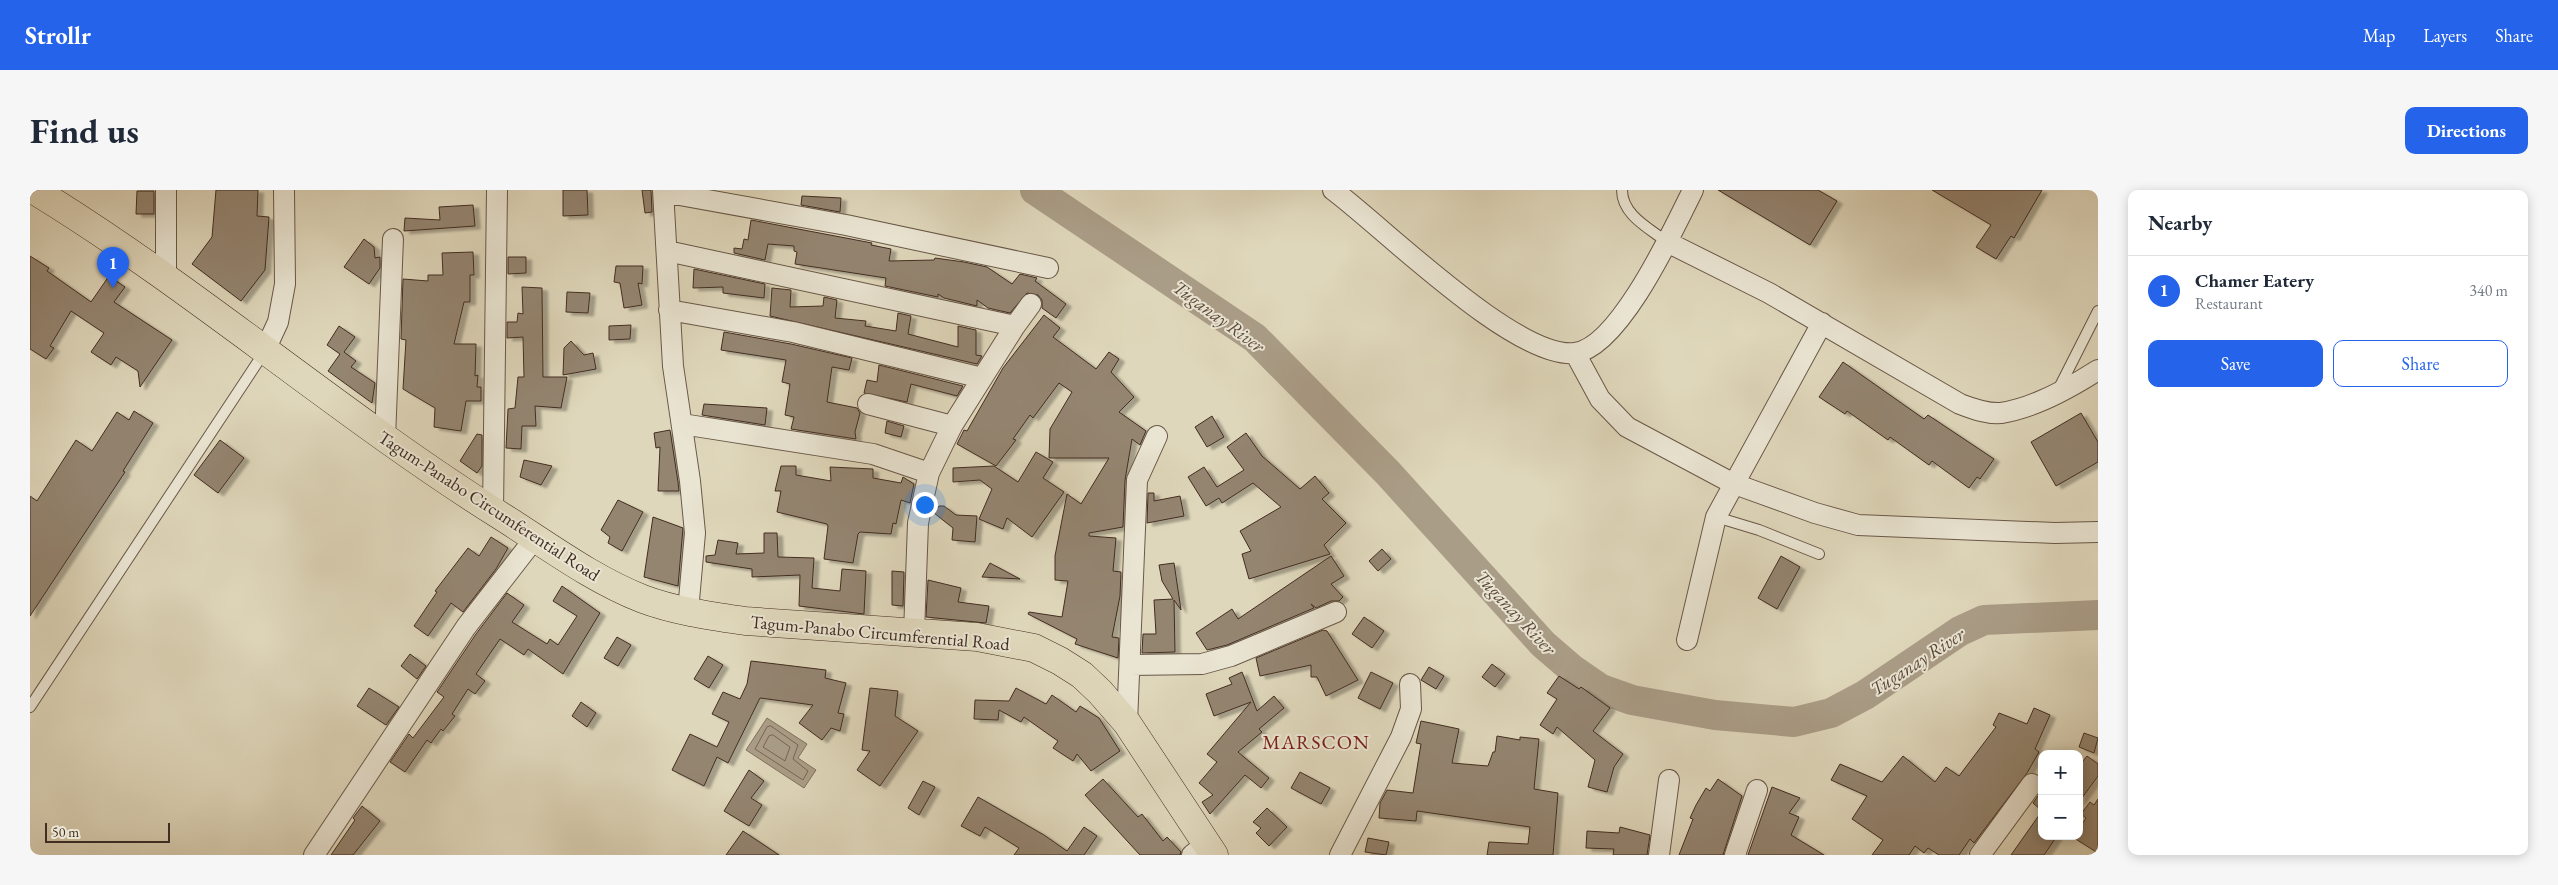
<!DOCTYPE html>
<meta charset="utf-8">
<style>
body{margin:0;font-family:"EB Garamond",serif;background:#f6f6f7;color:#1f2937}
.controls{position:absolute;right:15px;bottom:15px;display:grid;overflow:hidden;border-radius:10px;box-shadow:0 2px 12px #0003}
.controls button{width:45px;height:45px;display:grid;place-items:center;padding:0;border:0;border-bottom:1px solid #e0e1e3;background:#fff;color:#1f2937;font:25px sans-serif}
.scale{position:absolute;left:15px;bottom:12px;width:125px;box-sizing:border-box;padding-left:5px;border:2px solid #422d21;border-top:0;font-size:14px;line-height:18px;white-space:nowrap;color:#422d21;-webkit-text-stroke:4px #eae5d3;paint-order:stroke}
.you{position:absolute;left:894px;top:314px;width:18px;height:18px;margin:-12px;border:4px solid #fff;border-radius:50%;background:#1a73e8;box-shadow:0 0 0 8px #1a73e833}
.badge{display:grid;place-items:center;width:32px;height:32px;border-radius:50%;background:#2563eb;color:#fff;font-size:16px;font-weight:700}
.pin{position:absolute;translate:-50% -41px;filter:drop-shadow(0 1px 2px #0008)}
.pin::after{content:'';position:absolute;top:26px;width:18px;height:15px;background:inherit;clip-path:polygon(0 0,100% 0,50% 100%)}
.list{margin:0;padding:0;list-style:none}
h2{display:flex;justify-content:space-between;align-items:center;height:65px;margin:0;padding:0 20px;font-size:21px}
h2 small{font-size:16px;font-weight:400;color:#747a83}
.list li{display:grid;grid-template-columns:32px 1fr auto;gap:15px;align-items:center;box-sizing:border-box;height:70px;padding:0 20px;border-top:1px solid #e0e1e3}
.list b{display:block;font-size:19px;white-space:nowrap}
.list p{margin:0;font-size:16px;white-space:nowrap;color:#747a83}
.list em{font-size:16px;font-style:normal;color:#747a83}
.actions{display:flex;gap:10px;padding:15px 20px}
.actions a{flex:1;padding:11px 0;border:1px solid #2563eb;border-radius:10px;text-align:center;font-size:18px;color:#2563eb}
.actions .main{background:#2563eb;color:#fff}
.map{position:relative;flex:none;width:2068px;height:665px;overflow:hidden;border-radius:10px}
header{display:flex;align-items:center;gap:30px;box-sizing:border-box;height:70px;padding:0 25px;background:#2563eb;color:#fff}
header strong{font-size:24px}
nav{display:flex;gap:28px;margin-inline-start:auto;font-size:18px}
.intro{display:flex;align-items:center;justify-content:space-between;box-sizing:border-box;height:120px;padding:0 30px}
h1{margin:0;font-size:35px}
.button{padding:12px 22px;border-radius:10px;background:#2563eb;color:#fff;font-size:18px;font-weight:700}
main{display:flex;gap:30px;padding:0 30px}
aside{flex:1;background:#fff;border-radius:10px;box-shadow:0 2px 12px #0003}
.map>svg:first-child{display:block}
</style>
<header>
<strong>Strollr</strong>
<nav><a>Map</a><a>Layers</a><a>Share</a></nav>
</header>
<div class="intro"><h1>Find us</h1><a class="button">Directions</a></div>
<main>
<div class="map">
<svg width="2068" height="665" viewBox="0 0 2068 665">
<defs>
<filter id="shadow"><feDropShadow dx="5.5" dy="3" stdDeviation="1" flood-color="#0004"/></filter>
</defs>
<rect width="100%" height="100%" fill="#dfd7bb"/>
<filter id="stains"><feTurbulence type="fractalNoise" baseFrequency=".004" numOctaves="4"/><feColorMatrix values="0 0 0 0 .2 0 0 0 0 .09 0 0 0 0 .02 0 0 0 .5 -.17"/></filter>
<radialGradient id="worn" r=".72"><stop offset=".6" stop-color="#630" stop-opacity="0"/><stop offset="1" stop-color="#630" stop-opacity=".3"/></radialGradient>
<path fill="#aa9d87" stroke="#80705e" d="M737,528L777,554L768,568L786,580L774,598L716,560Z"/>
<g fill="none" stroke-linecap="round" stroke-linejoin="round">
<path stroke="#766554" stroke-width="1" d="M741,536L768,555L763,569L778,581L773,590L725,559L737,537Z
M743,545L760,557L755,571L733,557L739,546Z"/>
<path stroke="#aa9d87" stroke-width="30" d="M1005,0L1225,148L1358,283L1513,454L1542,479L1571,499L1602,510L1685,525L1764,532L1801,523L1835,505L1930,441L1954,430L2068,425"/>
</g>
<path fill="#948571" stroke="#422d21" filter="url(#shadow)" d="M186,0H228L227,26L239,27L235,80L211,111L162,74L182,47Z
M533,0H557L558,25L533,26Z
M612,0H621L622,22L615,23Z
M1688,0H1788L1807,11L1780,55Z
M1902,0H2012L1984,48L1981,46L1966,69L1946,57L1961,35Z
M107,1H124V24H106Z
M772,6L811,8L810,22L771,15Z
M443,15L445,36L374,41L375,28L410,30L409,17Z
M721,30L842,53L841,55L861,59L859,71L904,70L905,68L934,72L957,77L982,94L990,84L1007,88L1005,91L1036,114L1026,128L1012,118V110L1008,105L997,103L980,123L958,118L947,110V116L914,108L908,104V107L855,96L856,88L765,74L767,62L764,61V56L738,54L735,70L704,63V58L712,59L714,49L718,50Z
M334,49L344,57L345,68L350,67V78L339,94L314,77Z
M443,62L444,85H440V112H434L424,154H446L445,186L448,185L447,197H451V211H436L431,241L404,237L405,218L373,199L376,150L371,149L373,89L398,91V85H413L412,63Z
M0,66L19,78L17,81L61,112L79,86L95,97L84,112L142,150L110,197L108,181L86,167L81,175L61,162L74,143L41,121L20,156L24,158L16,169L0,159Z
M478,67H496V83L478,84Z
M586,76H613L612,94L608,93L612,115L594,118L590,93L584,92Z
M664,79L735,94L734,108L693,103V97L663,98Z
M492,97L512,98L513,187H537L531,218L505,216L506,236H492L491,259L476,258L478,219L485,218L488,187H494L493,147L477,148V132H487L488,123L493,124Z
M742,98L761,100L760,117L793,116L794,107L807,110L805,128L836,131L835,136L866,141L868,123L881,126L878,144L928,157V136L946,140V165L952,166L947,174L740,126Z
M537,102L560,103L558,123L536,122Z
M1014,125L1030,138L1023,147L1066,179L1079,162L1089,169L1081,182L1104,207L1089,222L1116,241L1110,255L1102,249L1095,290L1093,337L1059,343V346L1086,348L1083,381L1091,382L1090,406L1082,447L1089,448L1088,468L1045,454L1047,449L998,424L999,422L1032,427L1038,391L1025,390V366L1037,304L1051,314L1079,268H1019L1020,239L1042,202L1029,193L1003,228L1000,225L983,249L986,250L966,276L927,254L934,240L937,241L973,178Z
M601,135L600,149L579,150V136Z
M309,136L325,147L314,162L326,171L321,177L345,193L342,213L298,181L310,164L297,155Z
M694,142L761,154L822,168L819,180L802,177L797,212L827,218L830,223L825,242L826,249L761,239L764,227L755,225L760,194L752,192L756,170L691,160Z
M541,151L554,165L563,163L566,179L533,185L534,158Z
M1813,172L1894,229L1898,225L1964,269L1950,289L1947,287L1939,298L1902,271L1899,275L1860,247L1858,250L1817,221L1815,224L1789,207Z
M849,175L933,196L927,206L881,194L877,212L834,203L837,190L847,192Z
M674,214L737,218L735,235L672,225Z
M104,221L123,233L93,281L95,282L0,426V306L7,311L46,250L62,261L87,222L99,230Z
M2051,223L2068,252V272L2026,296L2001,252Z
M1182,226L1194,247L1177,257L1165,237Z
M857,231L874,236L871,247L855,243Z
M640,240L648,292L649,301H628L630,257L626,258L624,243Z
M1216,243L1232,266L1270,299L1285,286L1299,303L1292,309L1316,333L1294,355L1300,364L1219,389L1212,364L1221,361L1210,341L1251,317L1223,293L1192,313L1189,308L1176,316L1158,287L1174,277L1187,297L1214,280L1197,257Z
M447,244L452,245V276L447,283L430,271Z
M190,250L214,268L188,303L164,285Z
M1006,262L1023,272L1013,288L1034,302L1002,347L977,328L973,339L949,329L962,299L950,290L923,292V278L964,276L988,292Z
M494,270L522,276L511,295L490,287Z
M751,276H766V285L801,291L800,277L843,279V288L871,293L873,287L884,294L880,313L871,310L866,334L863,333L861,344L830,342L828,344L823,373L794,369L798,336L797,334L747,322L751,301H745Z
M1118,303H1124V311L1150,306L1154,326L1117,333Z
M588,310L613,322L592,361L578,353L580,347L571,340Z
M909,316H914L926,325L947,326L945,352L922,350L923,338L904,323Z
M623,327L653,338L648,396L614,387Z
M734,343H747L748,367L784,368L782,398L810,401L812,379L836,381L834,424L769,416L770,385L722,387V379L676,372V366L685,365L688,350L708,353L706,364L734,363Z
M461,347L478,358L466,379L433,422L421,413L398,446L384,436L407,402L405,401L438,358L449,366Z
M1352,359L1361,369L1348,381L1339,371Z
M1301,366L1314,386L1301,394L1313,407L1309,411H1301L1286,418L1281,414L1284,418L1197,455L1177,460L1166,443L1202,419L1208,429Z
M1751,366L1770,377L1747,419L1728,408Z
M960,373L990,389L952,387Z
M1144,373L1151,420L1144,410L1145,462L1112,463L1113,444H1126L1124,410L1143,409L1132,391L1129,375Z
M862,381L874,382L873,416L862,415Z
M898,390L931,398L928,412L959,416L956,433L896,427Z
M532,396L570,423L533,484L498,459L494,465L470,449L446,484L455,491L445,504L438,499L422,524L425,526L413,541L411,539L401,553L397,550L375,582L360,572L379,544L383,548L414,507L407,502L446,444L477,403L494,415L482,432L517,454L520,449L528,455L547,426L523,411Z
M1334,427L1354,441L1342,458L1322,444Z
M1293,440L1297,441L1328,490L1296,506L1287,487H1281V475L1230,486L1226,468Z
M587,447L601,455L588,476L574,468Z
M380,464L396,476L387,489L371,476Z
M678,466L693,475L679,498L664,489Z
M721,471L796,480L795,488L816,493L808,523L814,524L810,541L801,538L792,550L769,533L783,515L730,508L698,573L687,567L674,596L642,580L660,544L687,557L699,532L682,524L693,502L710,509L717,494Z
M1462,474L1475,484L1465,497L1452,487Z
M1399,477L1414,486L1406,499L1391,490Z
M1212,482L1227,521L1244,506L1254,518L1229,539L1232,542L1208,562L1239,588L1231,598L1215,585L1180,624L1172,612L1183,605L1169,593L1187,572L1177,564L1221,512L1184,526L1176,504L1202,494L1199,488Z
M1341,482L1363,493L1350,519L1328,508Z
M1529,486L1549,499L1551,497L1580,518L1563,541L1593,564L1584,577L1577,602L1558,597L1565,570L1527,537L1523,544L1510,535L1527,509L1517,503Z
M339,498L369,517L356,535L327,516Z
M840,498L868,501L865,526L888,541L850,596L827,580L840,561L832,560Z
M986,498L1016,514L1022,505L1046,522L1050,516L1069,528L1090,561L1061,581L1047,564L1043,571L1023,558L1028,551L994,527L991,532L969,520L968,530L944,529L945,510L979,511Z
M551,512L566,523L557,537L542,526Z
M2004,518L2020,525L2005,559L2009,562L1997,583L1944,653L1940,649L1929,665H1909L1898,658L1894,663L1885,656L1879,665H1842L1853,650L1822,629L1837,606L1801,590L1810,574L1852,592L1873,566L1905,592L1916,577L1929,586L1966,537L1963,535L1969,523L1997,534Z
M1391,531L1429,539L1422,573L1458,576L1463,562H1465L1467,546L1490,550V547L1509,549L1504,599L1528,603L1523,665H1457L1459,652L1498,654L1500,637L1387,621L1386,631L1349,628L1350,613L1357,600L1383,603L1391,554L1386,553Z
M2054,543L2068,548L2064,563L2049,557Z
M2057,566L2068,574V586L2049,612V576Z
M719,580L734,591L721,608L732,615L719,636L694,621Z
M1270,582L1300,598L1291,614L1261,598Z
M1073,589L1108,627L1112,624L1133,651L1137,647L1151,662L1150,665H1110L1055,605Z
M1688,589L1712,606L1693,665H1649L1663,629L1660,628L1666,615L1676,598L1680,601Z
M893,591L905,597L889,625L878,618Z
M1742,597L1770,608L1759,623L1769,627L1761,645L1794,665H1718Z
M2010,603L2012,604V646H2027L2014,665H1981L2012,621L2003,613Z
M948,607L1014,645L1037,661L1054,637L1067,646L1054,665H984L989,658L955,637L950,646L931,636Z
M2068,609V663L2044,648L2049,646V639L2056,628L2051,624L2060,612L2064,615Z
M332,616L350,631L323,665H301L325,630L323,628Z
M1237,618L1257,637L1239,656L1226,643L1231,638L1223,632Z
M1590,637L1620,645L1617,665H1583L1584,659L1556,658L1557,641L1589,643Z
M713,641L749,665H696Z
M1338,648L1359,652L1356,665L1335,662Z"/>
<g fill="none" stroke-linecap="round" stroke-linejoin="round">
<defs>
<path id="lane" d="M1592,0C1592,25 1619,38 1637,52
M2028,200L2068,121
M1686,327L1729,340L1789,364
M0,517L235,161"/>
<path id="street" d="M633,0L643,176L660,291L665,343L658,421
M1303,0C1353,37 1486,170 1545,163C1590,157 1644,38 1663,0
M633,2L816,35L1018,78
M1637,52L1739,103L1930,214C1943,219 1957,224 1971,223C2005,218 2040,198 2068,180
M637,61L985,136
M136,88V0
M639,120L763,142L952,188
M235,160L248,132L255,94L254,0
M1545,163L1570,209L1597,237L1702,293L1785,323L1828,335L2025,343L2068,342
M838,214L922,236
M652,234L843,264L899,283
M355,248L363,49
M463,321L467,0
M884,443L888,333L899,283L922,236L985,136L1001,114
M1657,450L1686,327L1792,133
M1100,475L1172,474L1201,466L1306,422
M1097,533L1107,290L1127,246
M284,665L436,437L505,348
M1162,665L1175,655
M1310,665L1371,547L1381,519L1380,494
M1629,665L1639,590
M1705,665L1727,600
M1950,665L2002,594"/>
<path id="primary" d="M4,0C166,99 310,225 471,326C517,355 562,389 613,409C645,421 681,426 715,431L947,447L1004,458L1030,471L1052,485L1070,502L1097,533L1184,665"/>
</defs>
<use href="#lane" stroke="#695848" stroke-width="12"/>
<use href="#street" stroke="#695848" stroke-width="22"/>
<use href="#primary" stroke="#422d21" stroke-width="29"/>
<use href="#lane" stroke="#eae5d3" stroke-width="10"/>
<use href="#street" stroke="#eae5d3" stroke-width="20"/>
<use href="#primary" stroke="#dfd7bb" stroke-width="28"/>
</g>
<g text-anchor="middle" stroke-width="4" stroke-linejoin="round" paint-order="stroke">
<g font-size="18" fill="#422d21" stroke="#eae5d3">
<text transform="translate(459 316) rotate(33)" y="6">Tagum-Panabo Circumferential Road</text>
<text transform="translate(850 443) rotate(5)" y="6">Tagum-Panabo Circumferential Road</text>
</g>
<g font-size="19" font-style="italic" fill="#5c493a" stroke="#eae5d3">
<text transform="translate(1189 126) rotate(36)" y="7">Tuganay River</text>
<text transform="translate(1486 422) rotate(47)" y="7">Tuganay River</text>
<text transform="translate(1887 471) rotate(-33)" y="7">Tuganay River</text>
</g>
<g font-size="20" letter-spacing="1" fill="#7a1f14" stroke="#eae5d3">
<text x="1286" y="559">MARSCON</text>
</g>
</g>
<rect width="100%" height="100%" filter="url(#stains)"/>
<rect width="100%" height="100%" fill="url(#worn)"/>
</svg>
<div class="controls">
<button>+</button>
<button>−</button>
</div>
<div class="scale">50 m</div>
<div class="you"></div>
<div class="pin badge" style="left:83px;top:98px">1</div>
</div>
<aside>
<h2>Nearby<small></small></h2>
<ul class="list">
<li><span class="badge">1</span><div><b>Chamer Eatery</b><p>Restaurant</p></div><em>340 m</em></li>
</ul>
<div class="actions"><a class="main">Save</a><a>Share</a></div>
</aside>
</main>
